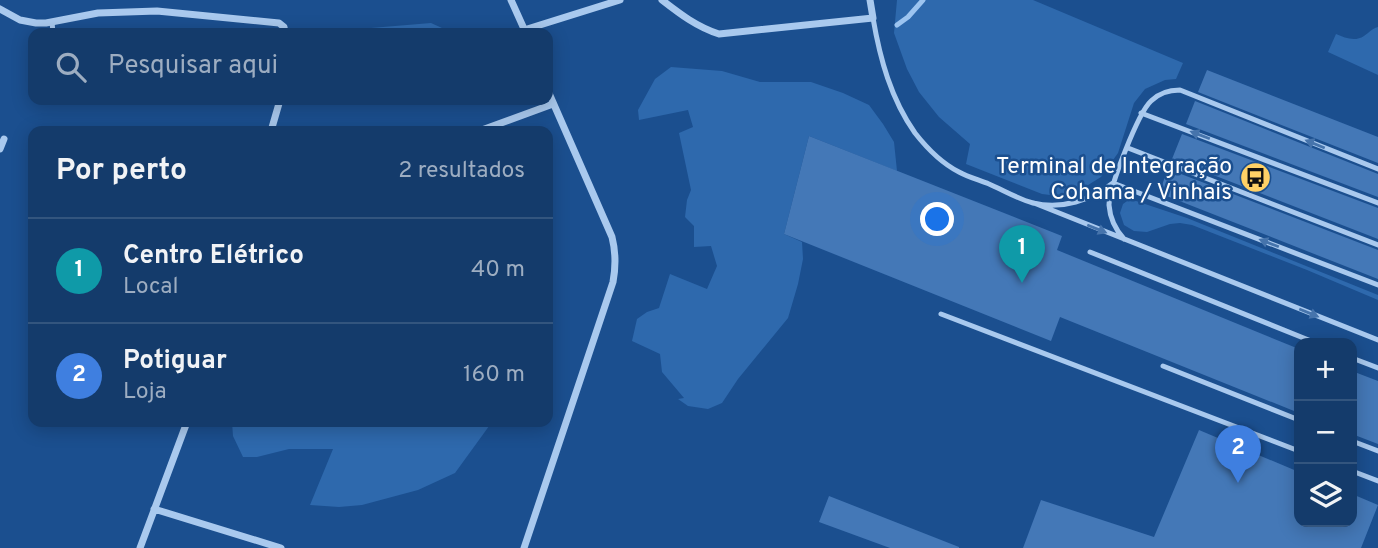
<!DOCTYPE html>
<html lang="pt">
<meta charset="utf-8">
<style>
body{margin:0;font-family:Overpass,sans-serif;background:#214673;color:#f1f3f6}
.controls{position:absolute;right:21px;bottom:21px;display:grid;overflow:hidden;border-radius:14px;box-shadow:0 4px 18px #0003}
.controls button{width:63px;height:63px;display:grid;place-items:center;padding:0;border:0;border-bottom:2px solid #33557e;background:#143b6b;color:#f1f3f6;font:35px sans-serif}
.you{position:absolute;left:938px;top:220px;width:24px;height:24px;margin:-18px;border:5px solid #fff;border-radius:50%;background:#1a73e8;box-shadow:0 0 0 10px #1a73e833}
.badge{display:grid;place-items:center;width:46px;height:46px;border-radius:50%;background:#bca0f2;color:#fff;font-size:23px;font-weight:700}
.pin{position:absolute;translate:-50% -58px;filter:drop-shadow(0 2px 4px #0008)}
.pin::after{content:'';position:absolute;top:37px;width:24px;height:21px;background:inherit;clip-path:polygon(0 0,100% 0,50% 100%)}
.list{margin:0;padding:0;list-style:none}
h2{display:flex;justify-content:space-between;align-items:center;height:91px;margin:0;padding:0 28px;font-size:30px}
h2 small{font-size:23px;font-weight:400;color:#9dadc1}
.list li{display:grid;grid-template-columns:46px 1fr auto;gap:21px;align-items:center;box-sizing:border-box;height:105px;padding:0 28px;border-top:2px solid #33557e}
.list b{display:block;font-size:26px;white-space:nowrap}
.list p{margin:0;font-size:23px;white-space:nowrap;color:#9dadc1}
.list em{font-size:23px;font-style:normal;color:#9dadc1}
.icon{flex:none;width:38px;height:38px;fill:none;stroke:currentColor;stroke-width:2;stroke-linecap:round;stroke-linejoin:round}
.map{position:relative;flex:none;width:1378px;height:548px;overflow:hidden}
.search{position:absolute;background:#143b6b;box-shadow:0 4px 18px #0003;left:28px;top:28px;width:525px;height:77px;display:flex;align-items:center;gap:18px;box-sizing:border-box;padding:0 24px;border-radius:14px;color:#9dadc1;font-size:26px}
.panel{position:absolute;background:#143b6b;box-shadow:0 4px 18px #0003;left:28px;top:126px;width:525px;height:301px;border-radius:14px}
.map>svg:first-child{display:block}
</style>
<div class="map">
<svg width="1378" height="548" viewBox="0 0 1378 548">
<rect width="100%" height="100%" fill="#1b4f8f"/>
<path fill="#2e69ad" d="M897,0H1033L1183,63L1176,79L1165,80L1145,89L1134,103L1118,153L1101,177L1080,190L1058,196L1042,194L966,164L970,144L939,117L919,92L907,69L894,33Z
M431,23L453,33H346L347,30Z
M1378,27V75L1328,52L1336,34C1345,38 1355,42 1364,36C1370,32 1371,29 1378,27Z
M671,67L722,71L760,82H811L843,93L869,105L883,124L894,142L897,171L809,136L784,234L802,242L803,259L798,284L788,318L738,379L722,403L708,409L688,406L678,399L684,398L662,372L660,354L632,341L637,319L647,312L659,308L670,274L707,289L717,266L711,246L694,247V226L685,217L687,200L691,190L679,133L693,127L688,110L639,120L638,110L655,79Z
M1130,199L1187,218L1378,295V300L1307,270L1192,225L1180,223L1170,224L1147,232L1134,231L1124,225L1120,213L1123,204Z
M232,422H492L455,473L418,490L362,505L339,507L310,505L333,449H289L257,457H243L233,436Z"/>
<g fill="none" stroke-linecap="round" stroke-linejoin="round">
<path stroke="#9cc4f0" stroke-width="5" d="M897,25L908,17L923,0
M307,33H310
M405,33H424"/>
</g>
<path fill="#4478b7" d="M1207,70L1378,137V163L1198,92Z
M1195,101L1378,174V197L1186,124Z
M1182,134L1378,208V239L1172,159Z
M809,136L1062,236L1057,250L1299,349V413L1060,317L1051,341L784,234Z
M1168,169L1378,250V279L1159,193Z
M1352,371L1378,381V444L1352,434Z
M1199,430L1299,472V522H1352V494L1378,505L1361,548H1023L1041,500L1154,537Z
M829,496L959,547V548H890L819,522Z"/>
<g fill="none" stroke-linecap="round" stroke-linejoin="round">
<path stroke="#a9c9ee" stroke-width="5" d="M873,18C880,59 891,99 915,133C926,147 943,164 959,172C968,177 979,180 989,184C1003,190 1018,199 1033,203C1062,210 1091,200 1113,183
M52,22L53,33
M1141,113L1378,203
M1128,148L1378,245
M1113,183L1378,285
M1034,203L1378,340
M1124,239C1115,229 1110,219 1109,205C1109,188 1138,113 1151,101C1159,93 1169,90 1180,90L1378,169
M1090,252L1316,343
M941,314L1299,451
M1352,358L1378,368
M1163,366L1299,420
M1352,441L1378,451
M1352,471L1378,481"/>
<path stroke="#a9c9ee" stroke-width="7" d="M511,0L525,31
M662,0C680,14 697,27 719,34L873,18
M870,0L873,18
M0,9L20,20L36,23H46L98,13L157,11L279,23L284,27L285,33
M524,30L620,0
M271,131L280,100
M479,131L553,104
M0,149L4,139
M154,509L281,548
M140,548L187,422
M524,548L613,282C616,266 616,253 612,237L548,91"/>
</g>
<defs><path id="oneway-solid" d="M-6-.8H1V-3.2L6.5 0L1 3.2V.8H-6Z" transform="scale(1.75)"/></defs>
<g fill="#4674ac">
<use href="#oneway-solid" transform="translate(1200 135) rotate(-159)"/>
<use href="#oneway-solid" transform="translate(1315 144) rotate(-158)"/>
<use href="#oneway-solid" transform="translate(1097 229) rotate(22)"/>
<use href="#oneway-solid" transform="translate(1269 243) rotate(-159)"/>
<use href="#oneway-solid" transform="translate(1309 313) rotate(22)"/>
</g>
<defs>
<symbol id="bus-disc" viewBox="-11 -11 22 22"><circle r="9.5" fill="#ffd166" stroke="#1b4f8f"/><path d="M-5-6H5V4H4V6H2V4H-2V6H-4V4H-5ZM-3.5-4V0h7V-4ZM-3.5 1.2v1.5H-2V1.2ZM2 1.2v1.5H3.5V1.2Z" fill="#111"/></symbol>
</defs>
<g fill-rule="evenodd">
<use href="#bus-disc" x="1238" y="160" width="35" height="35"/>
</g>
<g text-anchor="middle" stroke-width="5" stroke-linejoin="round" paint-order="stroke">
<g font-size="23" fill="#fff" stroke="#1b4f8f" text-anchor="end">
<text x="1232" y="173">Terminal de Integração<tspan x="1232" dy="26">Cohama / Vinhais</tspan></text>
</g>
</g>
</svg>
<div class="controls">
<button>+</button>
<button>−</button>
<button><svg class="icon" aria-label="layers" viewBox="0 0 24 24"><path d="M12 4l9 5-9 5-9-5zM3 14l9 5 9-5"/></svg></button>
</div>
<div class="you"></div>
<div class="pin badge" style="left:1022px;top:283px;background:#0f9aa8">1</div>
<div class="pin badge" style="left:1238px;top:483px;background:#3f7fe0">2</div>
<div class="search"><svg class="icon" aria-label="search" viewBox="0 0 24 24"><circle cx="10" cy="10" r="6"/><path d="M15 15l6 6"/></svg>Pesquisar aqui</div>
<section class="panel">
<h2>Por perto<small>2 resultados</small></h2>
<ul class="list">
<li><span class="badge" style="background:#0f9aa8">1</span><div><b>Centro Elétrico</b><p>Local</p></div><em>40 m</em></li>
<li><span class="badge" style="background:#3f7fe0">2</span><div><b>Potiguar</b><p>Loja</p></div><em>160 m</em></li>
</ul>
</section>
</div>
